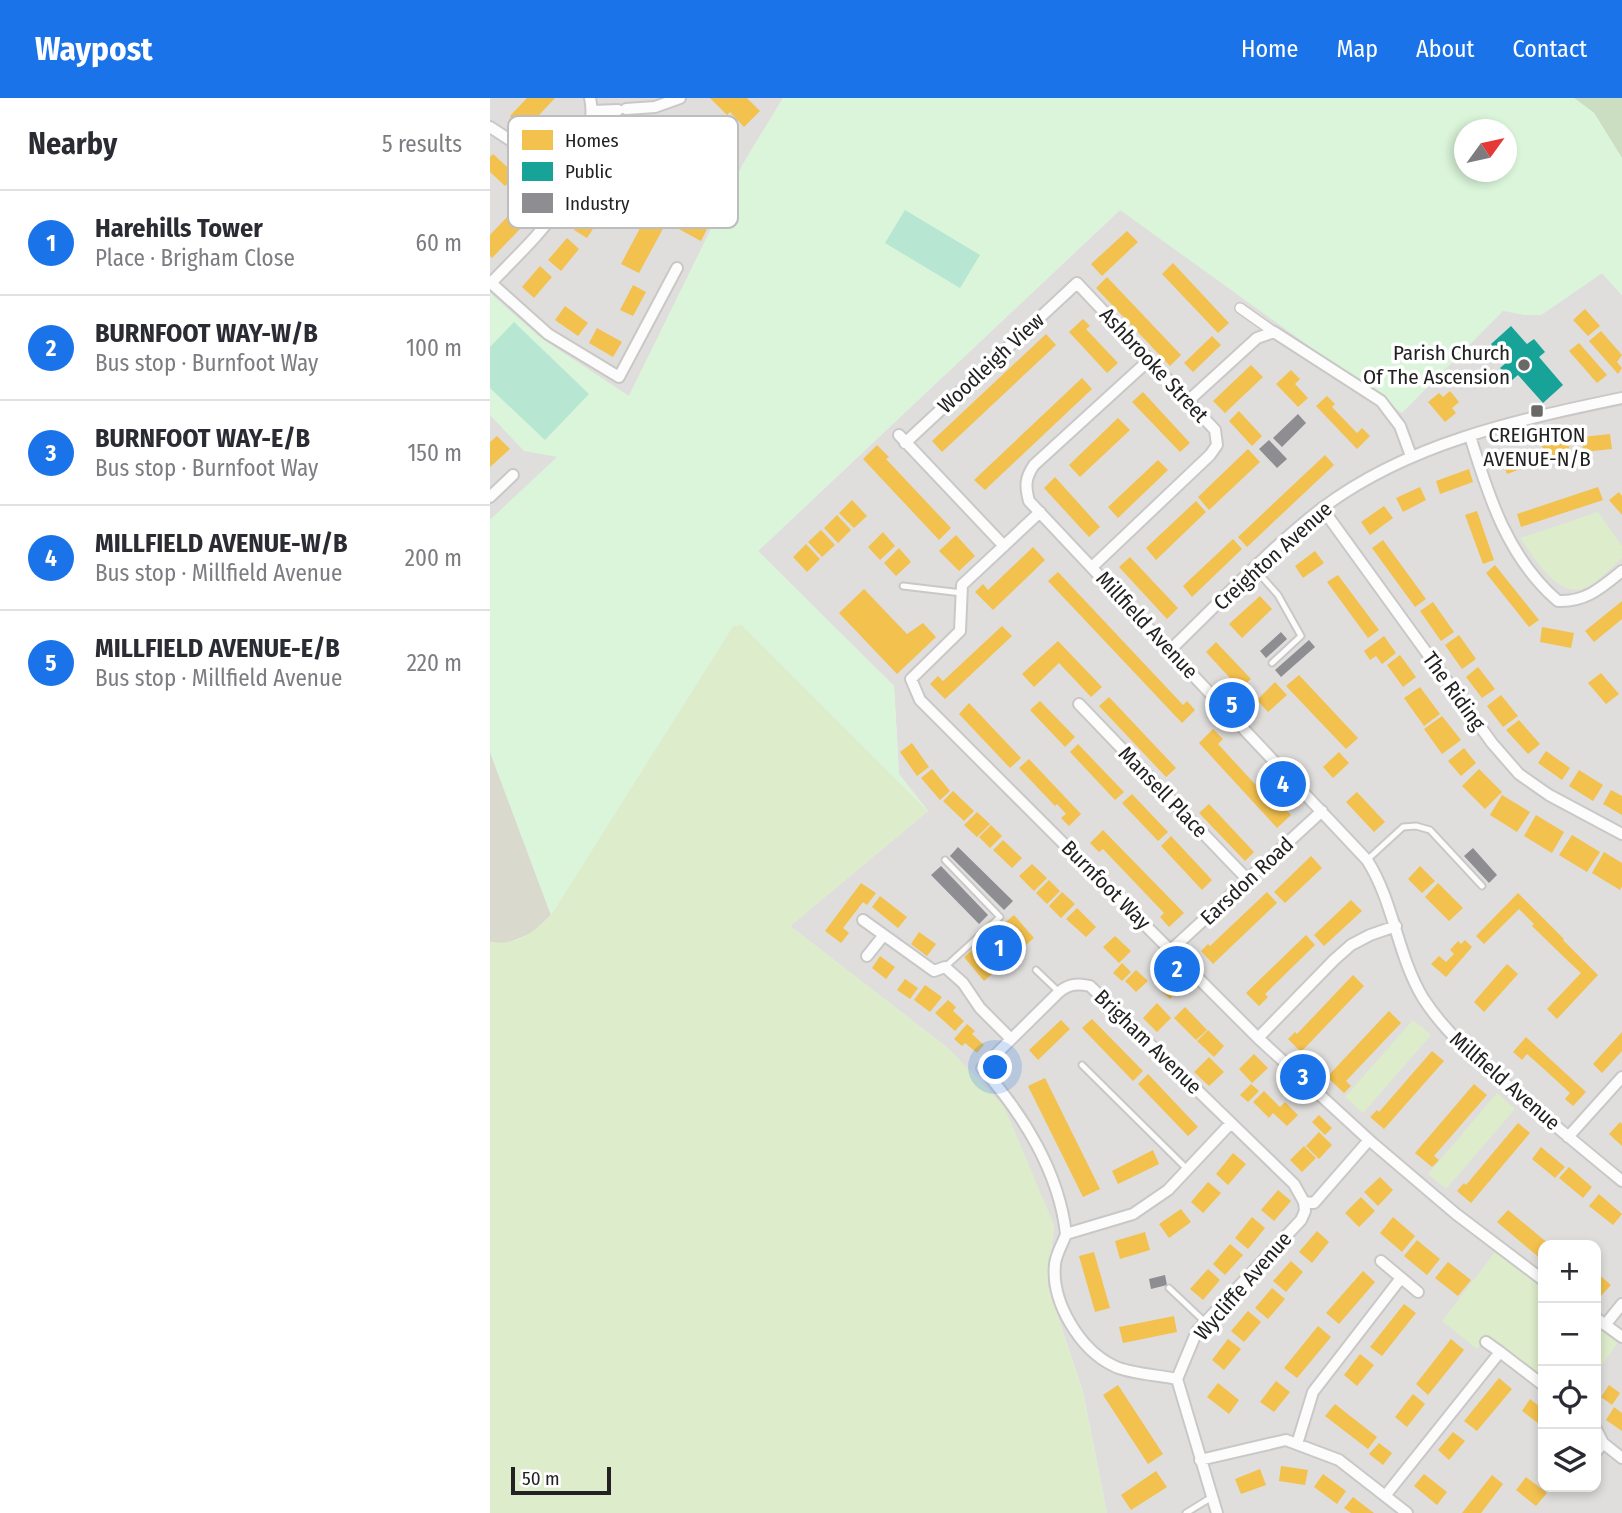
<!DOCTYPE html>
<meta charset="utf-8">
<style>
body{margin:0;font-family:"Fira Sans Condensed",sans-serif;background:#f7f7f7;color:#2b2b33}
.controls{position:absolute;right:21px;bottom:21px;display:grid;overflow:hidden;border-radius:14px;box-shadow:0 4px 10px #0003}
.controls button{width:63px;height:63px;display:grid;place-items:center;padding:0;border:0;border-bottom:2px solid #e1e1e2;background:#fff;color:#2b2b33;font:35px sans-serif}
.compass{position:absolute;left:964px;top:21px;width:63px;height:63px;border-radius:50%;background:#fff;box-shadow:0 4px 10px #0003;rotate:57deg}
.scale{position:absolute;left:21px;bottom:18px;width:100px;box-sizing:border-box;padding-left:7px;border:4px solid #222;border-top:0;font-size:19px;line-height:24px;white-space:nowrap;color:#222;-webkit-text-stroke:5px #fff;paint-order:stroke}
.you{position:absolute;left:506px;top:970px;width:24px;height:24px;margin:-18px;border:5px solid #fff;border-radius:50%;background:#1a73e8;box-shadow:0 0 0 10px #1a73e833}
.badge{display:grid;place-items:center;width:46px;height:46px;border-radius:50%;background:#1a73e8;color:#fff;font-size:23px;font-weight:700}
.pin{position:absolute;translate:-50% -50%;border:4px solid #fff;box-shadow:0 2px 7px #0006}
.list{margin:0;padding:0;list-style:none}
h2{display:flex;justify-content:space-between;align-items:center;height:91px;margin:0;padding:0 28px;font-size:30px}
h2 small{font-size:23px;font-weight:400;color:#7c7c81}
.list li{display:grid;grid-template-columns:46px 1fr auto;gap:21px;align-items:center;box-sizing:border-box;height:105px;padding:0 28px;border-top:2px solid #e1e1e2}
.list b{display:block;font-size:26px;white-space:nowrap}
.list p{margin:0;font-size:23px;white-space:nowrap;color:#7c7c81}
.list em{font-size:23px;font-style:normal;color:#7c7c81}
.icon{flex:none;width:38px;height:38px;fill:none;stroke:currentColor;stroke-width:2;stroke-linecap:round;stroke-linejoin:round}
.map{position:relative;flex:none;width:1132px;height:1415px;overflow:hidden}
header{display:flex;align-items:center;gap:42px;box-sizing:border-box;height:98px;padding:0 35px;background:#1a73e8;color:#fff}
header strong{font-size:33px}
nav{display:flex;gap:38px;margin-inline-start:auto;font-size:24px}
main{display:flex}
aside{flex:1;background:#fff}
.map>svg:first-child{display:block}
</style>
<header>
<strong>Waypost</strong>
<nav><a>Home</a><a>Map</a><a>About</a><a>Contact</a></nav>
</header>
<main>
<aside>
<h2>Nearby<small>5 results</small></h2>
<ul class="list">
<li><span class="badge">1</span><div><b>Harehills Tower</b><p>Place · Brigham Close</p></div><em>60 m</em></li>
<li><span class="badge">2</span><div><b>BURNFOOT WAY-W/B</b><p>Bus stop · Burnfoot Way</p></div><em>100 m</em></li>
<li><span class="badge">3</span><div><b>BURNFOOT WAY-E/B</b><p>Bus stop · Burnfoot Way</p></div><em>150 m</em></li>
<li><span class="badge">4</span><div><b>MILLFIELD AVENUE-W/B</b><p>Bus stop · Millfield Avenue</p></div><em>200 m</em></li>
<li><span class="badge">5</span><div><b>MILLFIELD AVENUE-E/B</b><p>Bus stop · Millfield Avenue</p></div><em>220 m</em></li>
</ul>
</aside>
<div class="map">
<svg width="1132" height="1415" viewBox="0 0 1132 1415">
<rect width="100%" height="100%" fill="#f0eeeb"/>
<path fill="#dfdedc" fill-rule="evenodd" d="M0,0H293L253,66L139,298L68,359L0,422Z
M631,111L912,314L1013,212L1035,217H1051L1112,175L1132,197V1415H617L593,1294L557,1186L564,1127L459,951L300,828L438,713L409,676L404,588L268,453ZM1053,1147H1106V1389H1053Z"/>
<path fill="#d9d9cd" d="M0,654L61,817L42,835L15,846L0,844Z"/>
<path fill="#ddeccb" d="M1108,414L1132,448V460C1122,469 1109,483 1097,489C1068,503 1044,458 1030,440Z
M252,527L438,713L300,828L459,951L514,1008L564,1127L557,1186L593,1294L617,1415H0V844C28,848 42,835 61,817L243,528Z
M923,922L941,937L873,1015L855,999Z
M1007,995L1025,1011L956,1091L938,1076Z
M1005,1154L1053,1189V1282L996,1239L987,1251L952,1223Z
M1106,1227L1128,1244L1106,1276Z"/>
<path fill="#cbdec1" d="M1084,0H1132V60L1104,15Z"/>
<path fill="#daf5da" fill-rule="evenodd" d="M293,0H1084L1104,15L1132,61V197L1112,175L1051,217H1035L1013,213L912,315L630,112L268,453L404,588L409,676L438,713L252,527L243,528L61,817L0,654V422L67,359L34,353L0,317V195L51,240L139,298L253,66ZM974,32H1016V74H974Z"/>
<path fill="#b7e6d2" d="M415,112L490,157L470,190L395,145Z
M24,224L99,296L55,342L0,290V249Z"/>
<path fill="#f2c14e" d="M37,0H65L35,32L20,18Z
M220,0H257L270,13L254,29L240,14L237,17Z
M3,56L26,77L15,88L0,74V59Z
M99,108L112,117L97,140L84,132Z
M181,110L218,129L211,143L174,123Z
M157,117L175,127L149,175L131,166Z
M17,119L30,131L2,160L0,158V137Z
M637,133L648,144L612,178L601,166Z
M77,140L89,151L71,173L58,162Z
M683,165L739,225L728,235L672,176Z
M50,168L62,179L44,200L32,189Z
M617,179L691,257L680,268L606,190Z
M143,187L156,194L143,218L130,212Z
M75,208L98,225L88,238L65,222Z
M1095,211L1110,228L1098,238L1083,222Z
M593,221L600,228L596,231L628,265L617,275L579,234Z
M107,230L132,244L123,259L99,245Z
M1111,233L1132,257L1127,264L1132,270L1128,276L1099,243Z
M556,236L566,247L452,354L442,343Z
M722,238L731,247L703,274L694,265Z
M1089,245L1117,277L1107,285L1079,253Z
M761,267L773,279L735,315L723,303Z
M801,272L810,281L805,286L818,300L808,309L786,286Z
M592,280L602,291L495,392L484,382Z
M960,293L969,304L962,310L966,315L955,324L938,304L949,295L953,299Z
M653,294L700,345L690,354L642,304Z
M837,298L845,306L842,309L867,335L872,330L880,338L867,351L826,308Z
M749,313L772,338L762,348L739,323Z
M628,320L640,332L590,379L579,367Z
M1120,336L1122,351L1093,354L1092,339Z
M7,338L20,351L0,369V344Z
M1077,342L1081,356L1056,362L1052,348Z
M387,347L399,359L396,361L461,430L449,442L373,361Z
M1038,350L1044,366L1017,376L1011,360Z
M758,351L770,364L719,412L708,399Z
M835,357L844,367L757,449L748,439Z
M668,362L678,372L628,420L618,409Z
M979,371L983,384L950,396L946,383Z
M565,379L610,429L599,439L554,390Z
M930,389L936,402L913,414L906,400Z
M1108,389L1113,402L1031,429L1027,416Z
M1129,394L1132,398V417L1119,402Z
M362,402L377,418L364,430L349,415Z
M706,403L716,414L666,462L656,450Z
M894,408L903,420L880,437L871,424Z
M987,413L1004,462L993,466L975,417Z
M347,417L361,432L348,445L334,430Z
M331,432L345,447L332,459L318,444Z
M393,434L405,448L390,462L378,449Z
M466,437L485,458L469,473L449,453Z
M743,441L752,451L702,499L693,488Z
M893,442L936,501L925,509L882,450Z
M316,446L330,461L317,474L303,459Z
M543,449L555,462L503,512L485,494L493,486L498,492Z
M409,450L421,464L406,478L394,465Z
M825,453L834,465L813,480L805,468Z
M640,459L688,510L677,521L629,469Z
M1005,467L1049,522L1039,529L996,475Z
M568,474L693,607L697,603L705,612L692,625L558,483Z
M848,477L889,532L878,540L837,484Z
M374,491L417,536L433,525L446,539L407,576L349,515Z
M770,498L782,511L752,540L739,526Z
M1132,503V521L1104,544L1095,533Z
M943,504L964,534L951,543L930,513Z
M512,528L522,538L455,601L440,586L448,578L453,583Z
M1052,529L1084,535L1081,550L1050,544Z
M969,537L986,561L972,571L955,547Z
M894,538L906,555L892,566L886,558L880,562L874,553Z
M568,543L612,589L601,599L569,565L544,589L532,576Z
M726,544L761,581L750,591L716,554Z
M910,557L926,579L913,589L897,567Z
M988,569L1005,591L992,600L976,579Z
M1111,575L1129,596L1116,606L1098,585Z
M809,577L868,640L856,651L796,588Z
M785,584L797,597L778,614L767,602Z
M930,589L950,616L934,628L914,600Z
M1011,597L1028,618L1013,629L997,608Z
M619,599L686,670L676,679L609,608Z
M550,603L585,639L575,649L540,612Z
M479,605L531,660L520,670L469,616Z
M952,618L971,642L952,656L934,631Z
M1029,622L1050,646L1038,656L1016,632Z
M723,631L733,641L728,646L788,711L792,707L801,717L787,730L709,645Z
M422,645L439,669L427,678L410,654Z
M588,646L634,694L625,702L580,654Z
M974,650L986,665L971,678L958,663Z
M1056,653L1080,670L1072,682L1048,665Z
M849,654L859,665L843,680L833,669Z
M539,661L591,716L579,728L571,720L576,716L567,706L565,708L529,670Z
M442,671L460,693L450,702L431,680Z
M989,671L1012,694L995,711L972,688Z
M1089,672L1113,687L1103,703L1079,688Z
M1121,692L1132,698V717L1113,706Z
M463,693L484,713L474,723L453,703Z
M867,694L895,724L884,734L856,704Z
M642,696L678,734L668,743L632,705Z
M1012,697L1040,714L1027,734L1000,717Z
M719,706L764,754L755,763L709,715Z
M487,714L500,726L487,739L474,727Z
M1046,717L1074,734L1062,755L1034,738Z
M501,727L512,738L500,750L489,739Z
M613,732L694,815L679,829L670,819L674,815L613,751L609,754L600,745Z
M1082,737L1110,754L1097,774L1069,757Z
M681,738L722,782L712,792L671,748Z
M513,742L532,760L522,770L503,752Z
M1114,754L1132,765V788L1130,792L1102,775Z
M821,758L832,770L795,805L784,794Z
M542,766L557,780L544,793L529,778Z
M930,768L945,783L932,795L918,781Z
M559,782L570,793L557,806L546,795Z
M371,785L386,795L377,807L373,804L353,830L359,835L351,845L335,833Z
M948,785L973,810L959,823L935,799Z
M572,794L585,806L571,820L559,808Z
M777,794L787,805L723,866L711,853L718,846L720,848Z
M1028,795L1074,841L1067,847L1073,842L1108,877L1067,921L1057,911L1091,875L1077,862L1083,857L1077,862L1042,828L1044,826L1029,811L994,846L986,838Z
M390,798L417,819L408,830L382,809Z
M861,802L872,813L834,848L824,837Z
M587,810L606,829L596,839L576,821Z
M524,817L544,840L494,883L474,859Z
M429,834L446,846L437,858L421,846Z
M816,837L825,847L775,896L778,899L769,908L756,895Z
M625,838L641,853L629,865L613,849Z
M975,842L982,849L956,879L941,866L949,858L956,864L964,856L960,852L968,843L971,846Z
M390,858L405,869L396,881L382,870Z
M632,865L641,874L632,883L623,875Z
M1017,866L1028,876L994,914L984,904Z
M646,872L658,883L646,894L635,883Z
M681,875L694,887L680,901L667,889Z
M863,877L874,888L811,954L798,941L805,934L807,936Z
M415,881L428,890L420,901L407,892Z
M435,887L452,899L440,914L424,902Z
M458,902L466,909L463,913L474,923L465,933L445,915Z
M667,905L681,920L667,934L653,920Z
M695,909L717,932L706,942L684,920Z
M899,913L911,925L856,983L861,988L854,995L837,979Z
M602,921L653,973L643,983L592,930Z
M571,922L580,931L548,962L539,952Z
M477,926L485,933L482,936L494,947L487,955L475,945L472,948L464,941Z
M718,932L734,948L724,959L707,943Z
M1132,934V953L1112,975L1103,966Z
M1036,939L1096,994L1083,1008L1075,1001L1080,995L1055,972L1037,956L1032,962L1023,954Z
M942,953L954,963L894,1031L880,1019L887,1012L889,1014Z
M764,956L778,970L762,985L749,971Z
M719,959L734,974L719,988L704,974Z
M658,976L708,1029L698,1038L648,986Z
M555,980L610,1091L593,1099L538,988Z
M761,986L769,993L758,1004L750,997Z
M984,986L997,997L944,1058L949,1062L942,1069L925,1055Z
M774,993L790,1009L795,1004L808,1017L797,1028L783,1015L779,1020L763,1004Z
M829,1017L842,1030L835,1037L822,1024Z
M1130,1024L1132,1026V1048L1119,1036Z
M1028,1025L1040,1035L981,1105L967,1093L974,1085L976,1087Z
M829,1034L842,1047L829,1061L816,1048Z
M814,1048L826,1060L812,1074L800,1062Z
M1051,1049L1075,1069L1065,1080L1042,1061Z
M663,1052L669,1066L628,1086L622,1073Z
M743,1055L756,1066L738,1087L726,1076Z
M1079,1069L1102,1089L1093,1100L1069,1080Z
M890,1079L903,1092L888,1108L874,1094Z
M718,1084L731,1095L713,1115L701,1104Z
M788,1092L801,1103L784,1123L771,1112Z
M1109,1096L1132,1116L1123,1127L1099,1108Z
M871,1099L885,1113L869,1129L855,1115Z
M691,1111L701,1124L679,1140L669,1126Z
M1018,1112L1060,1147H1053L1052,1162L1007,1124Z
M762,1119L775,1130L758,1151L745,1140Z
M903,1119L925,1138L912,1154L890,1135Z
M827,1133L839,1144L822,1165L809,1154Z
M655,1134L660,1152L630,1161L625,1143Z
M927,1142L950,1161L937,1177L914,1158Z
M740,1146L753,1157L735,1177L723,1166Z
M604,1154L620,1210L605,1214L589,1158Z
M801,1163L813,1174L796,1194L783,1183Z
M958,1164L981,1182L968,1198L945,1180Z
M718,1171L730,1182L713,1202L700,1191Z
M873,1173L885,1184L849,1226L836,1215Z
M1106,1174L1121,1187L1110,1199L1106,1196Z
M782,1190L795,1201L778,1221L765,1210Z
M914,1206L926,1215L892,1258L880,1249Z
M758,1213L771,1224L754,1244L741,1233Z
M684,1218L687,1234L633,1245L629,1229Z
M828,1228L841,1239L807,1280L794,1270Z
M738,1241L751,1251L734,1272L722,1262Z
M961,1241L974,1252L938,1297L926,1286Z
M870,1256L884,1267L867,1288L854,1277Z
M1009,1280L1022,1291L987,1333L974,1323Z
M786,1283L800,1294L784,1314L770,1304Z
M728,1285L749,1302L739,1316L717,1299Z
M628,1287L673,1356L658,1366L613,1297Z
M1119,1287L1130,1295L1122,1307L1111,1299Z
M923,1296L935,1306L917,1329L905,1319Z
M1040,1301L1053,1311V1329L1032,1313Z
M845,1306L887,1339L878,1351L835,1318Z
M1124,1309L1132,1315V1333L1116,1322Z
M963,1334L975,1343L959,1362L948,1352Z
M889,1345L902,1355L893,1367L879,1356Z
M791,1368L818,1372L815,1387L789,1383Z
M770,1371L776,1387L751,1396L745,1381Z
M666,1373L677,1389L641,1412L631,1397Z
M833,1376L856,1393L847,1406L824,1389Z
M934,1376L957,1394L947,1407L924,1388Z
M1002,1377L1013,1386L991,1415H972Z
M1036,1379L1057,1395L1046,1408L1026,1392Z
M863,1399L876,1409L884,1415H861L854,1410Z"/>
<path fill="#17a398" d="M1021,228L1037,246L1044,241L1055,254L1049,259L1073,287L1053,305L1028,277L1021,283L1010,270L1017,264L1001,246Z"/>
<path fill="#8d8d92" d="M808,316L816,325L792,349L783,340Z
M779,342L797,361L787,370L769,351Z
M791,534L797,541L776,560L770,553Z
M819,542L825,549L791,579L785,572Z
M468,749L523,803L514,812L460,758Z
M983,750L1007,777L999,785L974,758Z
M451,768L498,817L489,826L441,777Z
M675,1177L677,1187L661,1191L659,1181Z"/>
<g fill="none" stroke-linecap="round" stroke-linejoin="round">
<defs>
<path id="service" d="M765,471L788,497L811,538L782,565
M413,488L472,495
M877,762L913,729L926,728L940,732L992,788
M455,869L510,819L455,762
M546,872L569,894
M592,967L697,1071
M679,1190L715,1224
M696,1415L722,1399"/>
<path id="pedestrian" d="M750,210L784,234"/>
<path id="minor" d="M136,11L165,9L190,0
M103,13L128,12
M0,29L26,46L90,72
M0,184L58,236L129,279L187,170
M1,185C46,138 86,105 98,38C101,24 103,13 100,0
M658,263L544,367C535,380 535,388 539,403L877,762C904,804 907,857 933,900C958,939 995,968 1030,998C1064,1027 1098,1055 1132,1083
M698,303L767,240L784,234L891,303L910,328L921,358
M409,337L514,448
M980,338C999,400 1018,460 1068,503C1096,504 1111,490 1132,473
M415,345L587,185L725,332L727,347L720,357L602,469
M0,399L23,377
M832,410L1002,645L1029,676L1059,697L1132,736
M550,414L472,487L470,533L421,581L430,602L768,940L879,1042L966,1116L1053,1182
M680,552C729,505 777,453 831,411C918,345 1027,322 1132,300
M589,606L758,782
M373,822L444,873L455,869L473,885L490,910L521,941
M681,852L832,713
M377,858L393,838
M768,940L844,862L861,847L880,837L906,828
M1078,1039L1132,979
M814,1104L824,1105L879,1042
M576,1136C569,1074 533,1016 492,970L569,894C579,886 587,885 600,888L804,1086L814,1104L815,1113L811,1122L707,1233L687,1281L727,1415
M891,1163L928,1194
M1106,1220L1132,1239
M1115,1227L1132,1206
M996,1244L1010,1254
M687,1281C669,1277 640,1276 624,1268C590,1252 561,1204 565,1166C566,1156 573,1145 576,1136L643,1116L678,1092L741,1025
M1106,1331L1113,1345
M807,1346L823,1294L911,1180
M1106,1354L1113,1345L1132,1360
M710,1362L796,1342L849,1362L917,1415
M895,1398L1010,1254L1053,1287"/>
</defs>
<use href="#service" stroke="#c9c8c7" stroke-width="9"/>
<use href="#pedestrian" stroke="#c9c8c7" stroke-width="12"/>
<use href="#minor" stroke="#c9c8c7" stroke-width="14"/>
<use href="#service" stroke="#fdfcfc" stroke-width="5"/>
<use href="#pedestrian" stroke="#fdfcfc" stroke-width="9"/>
<use href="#minor" stroke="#fdfcfc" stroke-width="10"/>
</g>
<g fill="#6a6968" stroke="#fff" stroke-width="2.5">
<circle cx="1034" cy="267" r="7"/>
<rect x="1040" y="306" width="14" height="14" rx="3.5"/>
</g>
<g text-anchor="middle" stroke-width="7" stroke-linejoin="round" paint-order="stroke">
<g font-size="21" fill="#222" stroke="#fff" text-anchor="end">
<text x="1020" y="262">Parish Church<tspan x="1020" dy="24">Of The Ascension</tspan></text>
<text x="1047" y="344" text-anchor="middle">CREIGHTON<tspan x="1047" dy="24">AVENUE-N/B</tspan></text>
</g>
<g font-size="21" fill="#222" stroke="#fff">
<text transform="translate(501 265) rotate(-43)" y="7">Woodleigh View</text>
<text transform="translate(664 267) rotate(47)" y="7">Ashbrooke Street</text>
<text transform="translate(783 458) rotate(-42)" y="7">Creighton Avenue</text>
<text transform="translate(657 527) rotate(47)" y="7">Millfield Avenue</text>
<text transform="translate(964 593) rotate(54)" y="7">The Riding</text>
<text transform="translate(673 694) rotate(46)" y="7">Mansell Place</text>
<text transform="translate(757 783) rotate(-43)" y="7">Earsdon Road</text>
<text transform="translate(616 787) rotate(45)" y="7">Burnfoot Way</text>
<text transform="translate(658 944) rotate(44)" y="7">Brigham Avenue</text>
<text transform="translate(1015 983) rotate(41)" y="7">Millfield Avenue</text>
<text transform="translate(753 1188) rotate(-49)" y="7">Wycliffe Avenue</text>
</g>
</g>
<rect x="18" y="18" width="230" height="112" rx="10" fill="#fff" stroke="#bdbdbd" stroke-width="2"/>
<rect x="32" y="32" width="31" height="20" fill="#f2c14e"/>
<rect x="32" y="64" width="31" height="19" fill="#17a398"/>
<rect x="32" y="95" width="31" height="20" fill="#8d8d92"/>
<g font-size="19" fill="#222">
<text x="75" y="49">Homes</text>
<text x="75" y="80">Public</text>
<text x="75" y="112">Industry</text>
</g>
</svg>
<div class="controls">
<button>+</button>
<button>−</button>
<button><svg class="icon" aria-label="locate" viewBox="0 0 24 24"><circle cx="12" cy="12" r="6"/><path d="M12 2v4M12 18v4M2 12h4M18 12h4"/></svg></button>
<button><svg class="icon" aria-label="layers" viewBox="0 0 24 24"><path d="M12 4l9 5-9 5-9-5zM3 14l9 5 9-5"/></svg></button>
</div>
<svg class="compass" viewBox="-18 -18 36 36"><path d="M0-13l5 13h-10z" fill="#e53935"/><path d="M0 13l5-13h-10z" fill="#7c7c81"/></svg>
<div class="scale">50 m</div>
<div class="you"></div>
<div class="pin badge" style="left:509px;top:850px">1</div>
<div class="pin badge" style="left:687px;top:871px">2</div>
<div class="pin badge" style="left:813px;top:979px">3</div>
<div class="pin badge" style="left:793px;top:686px">4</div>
<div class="pin badge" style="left:742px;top:607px">5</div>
</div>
</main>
